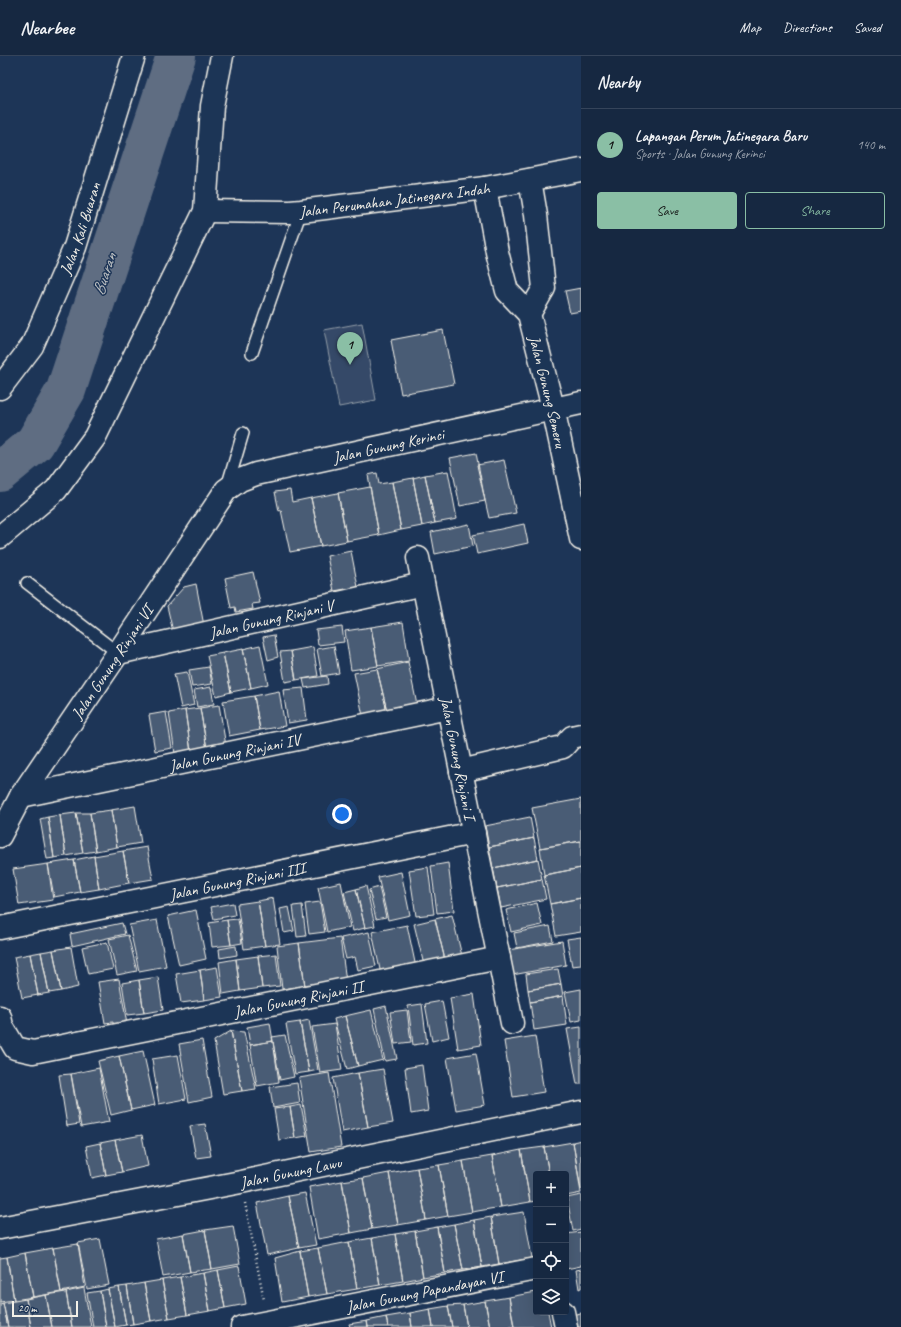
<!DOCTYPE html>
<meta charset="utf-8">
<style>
body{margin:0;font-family:Caveat,sans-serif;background:#1f3048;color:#f1f3f6}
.controls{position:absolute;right:12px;bottom:12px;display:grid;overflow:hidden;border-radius:4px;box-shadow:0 4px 16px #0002}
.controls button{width:36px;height:36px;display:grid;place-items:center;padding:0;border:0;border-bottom:1px solid #35445a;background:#162841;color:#f1f3f6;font:20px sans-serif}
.scale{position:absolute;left:12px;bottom:10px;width:66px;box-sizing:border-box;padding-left:4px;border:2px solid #f4f1e8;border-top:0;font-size:11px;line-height:14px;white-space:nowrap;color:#f4f1e8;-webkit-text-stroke:3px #1d3557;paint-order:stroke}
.you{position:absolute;left:342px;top:758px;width:14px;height:14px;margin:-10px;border:3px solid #fff;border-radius:50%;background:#1a73e8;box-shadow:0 0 0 6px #1a73e833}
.badge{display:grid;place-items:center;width:26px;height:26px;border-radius:50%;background:#8abfa5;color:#111;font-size:13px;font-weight:700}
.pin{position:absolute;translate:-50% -33px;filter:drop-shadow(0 1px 2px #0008)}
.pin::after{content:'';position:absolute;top:21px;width:14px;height:12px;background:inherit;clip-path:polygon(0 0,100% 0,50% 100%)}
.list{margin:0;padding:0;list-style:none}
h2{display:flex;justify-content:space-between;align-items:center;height:52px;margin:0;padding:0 16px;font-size:17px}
h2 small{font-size:13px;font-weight:400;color:#9ea6b1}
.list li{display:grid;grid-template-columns:26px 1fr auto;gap:12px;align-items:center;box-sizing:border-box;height:72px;padding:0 16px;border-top:1px solid #35445a}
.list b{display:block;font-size:15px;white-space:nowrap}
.list p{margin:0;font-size:13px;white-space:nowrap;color:#9ea6b1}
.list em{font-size:13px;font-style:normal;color:#9ea6b1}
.actions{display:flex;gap:8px;padding:12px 16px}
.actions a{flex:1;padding:9px 0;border:1px solid #8abfa5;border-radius:4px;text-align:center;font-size:14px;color:#8abfa5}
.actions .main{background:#8abfa5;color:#111}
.icon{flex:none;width:22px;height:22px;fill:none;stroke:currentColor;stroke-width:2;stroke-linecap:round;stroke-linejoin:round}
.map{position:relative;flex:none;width:581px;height:1271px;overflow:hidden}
header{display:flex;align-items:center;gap:24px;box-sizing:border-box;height:56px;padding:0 20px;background:#162841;border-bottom:1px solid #35445a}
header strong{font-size:19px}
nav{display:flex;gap:22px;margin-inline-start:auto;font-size:14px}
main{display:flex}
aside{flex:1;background:#162841}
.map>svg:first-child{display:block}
</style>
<header>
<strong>Nearbee</strong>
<nav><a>Map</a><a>Directions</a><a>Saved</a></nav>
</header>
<main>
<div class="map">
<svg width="581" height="1271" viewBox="0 0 581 1271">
<rect width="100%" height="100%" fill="#1d3557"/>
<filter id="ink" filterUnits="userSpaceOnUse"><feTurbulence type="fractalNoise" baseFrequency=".025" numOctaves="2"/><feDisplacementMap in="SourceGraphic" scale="8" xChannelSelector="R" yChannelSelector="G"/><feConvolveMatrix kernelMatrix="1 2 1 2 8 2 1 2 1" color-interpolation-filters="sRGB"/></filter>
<g filter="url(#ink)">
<path fill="#354a67" stroke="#949ea8" d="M362,267L376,344L339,351L324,274Z"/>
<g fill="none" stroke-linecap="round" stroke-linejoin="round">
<path stroke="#5e6d82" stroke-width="40" d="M0,416L35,387L66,334L176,0"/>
</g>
<path fill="#485b74" stroke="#f4f1e8" d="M581,232V255L570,257L565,235Z
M443,274L454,328L401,338L391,284Z
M476,397L485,445L460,450L450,402Z
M504,404L516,457L489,462L477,409Z
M448,415L457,463L435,467L425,419Z
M377,417L379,428L392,426L401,474L379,479L368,419Z
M425,419L435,467L422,470L413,422Z
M413,422L422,470L401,474L392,426Z
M370,431L379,479L347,485L338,437Z
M290,434L292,446L311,442L321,490L290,496L281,454L279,455L275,436Z
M338,437L347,485L321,490L311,442Z
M469,468L473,490L435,498L431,476Z
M524,468L528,487L477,498L473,479Z
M351,495L358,531L334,535L327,500Z
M253,516L260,547L252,548L253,553L236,556L235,551L231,552L225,522Z
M196,528L205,575L174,580L167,550L184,531Z
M403,566L409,605L378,610L371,571Z
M342,571L344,586L318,589L316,574Z
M371,571L378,610L351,614L345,575Z
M274,579L278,601L268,604L263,581Z
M260,589L268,628L251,632L243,593Z
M334,590L339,617L322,620L317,593Z
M313,591L318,620L296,624L291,595Z
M243,593L251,632L231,636L223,597Z
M291,595L296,624L285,626L280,596Z
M223,597L231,636L216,640L207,600Z
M408,606L417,649L387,655L377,613Z
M209,611L212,628L192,631L189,614Z
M377,613L387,655L363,660L354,617Z
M187,616L194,649L181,652L174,618Z
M327,620L328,628L305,632L303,623Z
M211,631L214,648L197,651L194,634Z
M303,632L307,664L288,667L283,634Z
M279,635L285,670L260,674L254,640Z
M254,640L260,674L229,680L223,645Z
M219,649L226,690L207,693L200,652Z
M200,652L207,693L191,696L185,654Z
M185,654L191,696L175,698L169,657Z
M166,656L172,692L155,695L149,659Z
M581,743V785L540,792L532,752Z
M135,750L141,787L117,791L111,754Z
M111,754L117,791L96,795L90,757Z
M76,757L83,797L66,800L60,759Z
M76,757H90L96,795L83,797Z
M60,759L66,800L54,802L48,761Z
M48,761L54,802L47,803L40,763Z
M530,761L534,782L489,791L485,770Z
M534,782L538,803L493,812L489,791Z
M581,785V812L544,819L540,792Z
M147,791L153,823L129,827L123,795Z
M123,795L129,827L99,833L94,800Z
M94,800L99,833L80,836L74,804Z
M538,803L542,823L497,832L493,812Z
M74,804L80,836L54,841L48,808Z
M448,807L454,855L437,857L431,810Z
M48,808L53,844L19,849L13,813Z
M428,811L434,858L416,860L409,814Z
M581,812V842L550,848L544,819Z
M401,816L410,859L388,864L378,821Z
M542,823L546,843L501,852L497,832Z
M341,826L350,871L327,876L318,831Z
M366,830L375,870L365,872L356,833Z
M379,831L386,861L376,863L369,834Z
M356,833L365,872L353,875L344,836Z
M273,842L280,888L265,890L258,845Z
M581,842V876L556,880L550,848Z
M258,845L265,890L244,893L237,848Z
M320,846L325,876L309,878L305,848Z
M233,847L235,859L214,863L211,851Z
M537,847L542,869L511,876L506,854Z
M302,849L306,880L297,881L293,850Z
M289,851L294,875L284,877L280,853Z
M196,854L206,903L179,909L168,860Z
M452,859L462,900L445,904L435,863Z
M238,863L242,887L231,889L227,864Z
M435,863L445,904L424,909L414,868Z
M157,864L166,910L139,915L129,869Z
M227,864L231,889L212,891L209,867Z
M122,867L125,878L72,890L70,878Z
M407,869L417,916L382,923L372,876Z
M550,870L553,885L517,892L514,877Z
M369,876L376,910L358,914L355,901L346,903L341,882Z
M128,879L137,915L117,919L109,883Z
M581,881V909L572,910L567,883Z
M340,882L346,925L305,930L299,887Z
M562,885L566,909L507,920L502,895Z
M107,886L113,913L88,918L82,891Z
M299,887L305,930L282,933L277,890Z
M236,890L237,899L220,902L219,893Z
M71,891L78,931L61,935L53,894Z
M53,894L61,935L49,937L41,896Z
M41,896L49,937L38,939L30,898Z
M30,898L38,939L22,942L14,901Z
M276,898L280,930L262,932L258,900Z
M258,900L262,932L240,935L236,903Z
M236,903L240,935L223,938L219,906Z
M217,911L222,941L204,944L200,914Z
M558,913L561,928L528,934L526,918Z
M200,914L204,944L181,947L176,918Z
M158,921L163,954L144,957L139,924Z
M119,923L128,974L114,976L113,966L105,967L98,926Z
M139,924L144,957L127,959L122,927Z
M561,928L563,940L530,946L528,934Z
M581,933V964L571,966L565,936Z
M474,938L481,989L458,993L450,942Z
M563,940L567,969L534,974L530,946Z
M442,945L449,981L432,985L425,948Z
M422,948L427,987L413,989L408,950Z
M386,950L397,1003L385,1005L374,953Z
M371,954L383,1004L358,1010L345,960Z
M407,954L411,986L395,988L390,956Z
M345,960L358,1010L347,1013L334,963Z
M309,964L318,1014L309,1016L300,966Z
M300,966L309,1016L295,1018L286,968Z
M270,967L273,985L250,989L247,971Z
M335,968L342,1014L320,1017L312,971Z
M581,971V1028H577L567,973Z
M231,975L244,976L256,1033L242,1035Z
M231,975L242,1035L223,1038L214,985Z
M285,979L294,1021L280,1024L272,981Z
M535,980L544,1036L513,1041L504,985Z
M202,984L212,1041L189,1046L179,988Z
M273,985L279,1026L257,1030L250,989Z
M143,995L155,1049L131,1054L119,1000Z
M476,997L485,1049L456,1054L447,1002Z
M178,999L186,1043L159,1048L152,1003Z
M119,1000L131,1054L111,1059L98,1005Z
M422,1009L428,1055L411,1058L405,1012Z
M99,1012L109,1066L81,1071L71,1018Z
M383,1013L393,1067L368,1071L358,1017Z
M329,1017L341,1091L311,1096L299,1022Z
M358,1017L368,1071L342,1076L333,1022Z
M71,1018L79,1068L67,1070L59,1019Z
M297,1027L300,1047L273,1052L270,1031Z
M301,1049L307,1080L295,1082L290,1051Z
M290,1051L295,1082L279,1084L274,1053Z
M205,1068L211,1100L196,1102L190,1070Z
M142,1079L148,1110L122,1116L115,1084Z
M115,1084L122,1116L106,1119L100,1087Z
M581,1084V1134L573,1086Z
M573,1086L581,1137L566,1140V1118H549L544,1091Z
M100,1087L106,1119L92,1122L86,1090Z
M544,1091L549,1118H536V1145L530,1146L521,1094Z
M521,1094L530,1146L501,1151L492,1100Z
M492,1100L501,1151L472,1156L463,1105Z
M463,1105L472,1156L448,1160L439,1109Z
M439,1109L448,1160L426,1164L417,1112Z
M417,1112L426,1164L398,1169L389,1117Z
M389,1117L398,1169L372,1173L363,1122Z
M363,1122L372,1173L351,1177L342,1125Z
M342,1125L351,1177L318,1183L309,1131Z
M305,1137L316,1189L299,1192L288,1140Z
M581,1139V1173L573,1175L567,1142Z
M288,1140L299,1192L267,1199L257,1147Z
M524,1156L532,1202L499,1208L491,1161Z
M491,1161L499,1208L482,1211L474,1164Z
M474,1164L482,1211L463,1214L454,1168Z
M454,1168L463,1214L445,1217L437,1171Z
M233,1170L240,1208L212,1213L205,1174Z
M437,1171L445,1217L423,1221L415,1175Z
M205,1174L212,1213L190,1216L183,1178Z
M415,1175L423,1221L403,1225L395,1178Z
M581,1176V1210L566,1213V1178Z
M183,1178L190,1216L163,1221L156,1183Z
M395,1178L403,1225L380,1229L372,1182Z
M372,1182L380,1229L357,1233L349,1186Z
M100,1183L109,1229L87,1233L78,1187Z
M349,1186L357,1233L327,1238L318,1192Z
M78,1188L85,1231L61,1236L53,1192Z
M53,1192L61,1236L33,1241L25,1197Z
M318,1192L327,1238L308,1241L300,1195Z
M300,1195L308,1241L282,1246L275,1202Z
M25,1197L33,1241L14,1244L7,1201Z
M7,1201L14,1244L0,1246V1202Z
M239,1210L246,1248L225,1252L218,1214Z
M581,1213V1232L579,1233L576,1214Z
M218,1214L225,1252L210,1255L203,1217Z
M203,1217L210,1255L187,1259L180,1221Z
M180,1221L187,1259L169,1262L162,1224Z
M162,1224L169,1262L151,1265L144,1227Z
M144,1227L151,1265L133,1268L127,1230Z
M127,1230L133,1268L126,1269L119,1231Z
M119,1231L126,1269L115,1271L108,1233Z
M84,1232L91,1271H72L66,1236Z
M108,1233L115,1271H106L100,1235Z
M100,1235L106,1271H93L87,1237Z
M66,1236L72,1271H52L46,1239Z
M536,1236V1256H548L551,1271H514L509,1241Z
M46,1239L52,1271H31L26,1243Z
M509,1241L514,1271H490L485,1245Z
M26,1243L31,1271H8L3,1247Z
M485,1245L490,1271H467L463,1249Z
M3,1247L8,1271H0V1248Z
M463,1249L467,1271H452L448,1250Z
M448,1250L452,1271H433L430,1253Z
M430,1253L433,1271H412L410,1257Z
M410,1257L412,1271H388L386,1261Z
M581,1257V1271H573L571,1259Z
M386,1261L388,1271H368L367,1265Z
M367,1265L368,1271H350L349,1268Z"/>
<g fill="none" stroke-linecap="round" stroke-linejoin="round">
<defs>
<path id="service" d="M252,297L301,155
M227,431L243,377
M27,527L118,597"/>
<g id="minor">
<path id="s1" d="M485,132L497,196L507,235L529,258L553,352L581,483"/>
<path id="s2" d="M205,155L290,156L301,155L485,132L581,114"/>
<path d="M529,258L544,232L536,159L530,124"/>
<path id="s3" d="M0,332L32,290L75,191L134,0"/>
<path d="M0,481L56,434L95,381L205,155L212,50L222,0"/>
<path id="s4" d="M418,502L512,967"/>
<path id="s5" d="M118,597L423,528"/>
<path d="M461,715L563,691L572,681L581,679"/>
<path id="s6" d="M21,740L448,652"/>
<path id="s7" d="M0,780L21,740L118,597L226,434L240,424L256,418L581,347"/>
<path id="s8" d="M0,872L474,777"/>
<path id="s9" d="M0,961L2,970L15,992L33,996L499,902"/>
<path id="s10" d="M0,1172L241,1126L581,1056"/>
<path d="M563,1256L566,1271"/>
<path id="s11" d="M242,1271L536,1213"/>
</g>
</defs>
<use href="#service" stroke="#f4f1e8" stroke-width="14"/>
<use href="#minor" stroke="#f4f1e8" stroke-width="25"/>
<path stroke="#f4f1e8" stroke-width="2.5" stroke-dasharray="1 3" stroke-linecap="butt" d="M245,1147L264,1244"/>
<use href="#service" stroke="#1d3557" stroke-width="11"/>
<use href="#minor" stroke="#1d3557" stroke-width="22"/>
</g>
</g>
<g text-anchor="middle" stroke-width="3" stroke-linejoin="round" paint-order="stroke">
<g font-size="16" fill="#f4f1e8" stroke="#1d3557">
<text dy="6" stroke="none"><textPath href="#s2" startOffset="190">Jalan Perumahan Jatinegara Indah</textPath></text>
<text dy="6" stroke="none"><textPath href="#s3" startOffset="180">Jalan Kali Buaran</textPath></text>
<text dy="6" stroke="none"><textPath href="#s1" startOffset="217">Jalan Gunung Semeru</textPath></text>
<text dy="6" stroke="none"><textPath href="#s7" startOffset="583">Jalan Gunung Kerinci</textPath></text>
<text dy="6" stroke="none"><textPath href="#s5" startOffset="157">Jalan Gunung Rinjani V</textPath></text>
<text dy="6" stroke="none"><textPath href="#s7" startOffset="207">Jalan Gunung Rinjani VI</textPath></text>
<text dy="6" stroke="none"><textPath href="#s6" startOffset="218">Jalan Gunung Rinjani IV</textPath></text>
<text dy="6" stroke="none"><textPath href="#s4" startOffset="204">Jalan Gunung Rinjani I</textPath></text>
<text dy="6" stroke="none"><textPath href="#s8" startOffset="242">Jalan Gunung Rinjani III</textPath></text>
<text dy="6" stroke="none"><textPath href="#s9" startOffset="324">Jalan Gunung Rinjani II</textPath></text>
<text dy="6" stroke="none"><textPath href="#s10" startOffset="296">Jalan Gunung Lawu</textPath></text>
<text dy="6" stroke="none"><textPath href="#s11" startOffset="186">Jalan Gunung Papandayan VI</textPath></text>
</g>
<g font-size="17" font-style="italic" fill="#c0c3c4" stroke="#1d3557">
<text transform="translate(104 218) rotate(-72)" y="6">Buaran</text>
</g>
</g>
</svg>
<div class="controls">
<button>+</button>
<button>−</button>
<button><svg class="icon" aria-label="locate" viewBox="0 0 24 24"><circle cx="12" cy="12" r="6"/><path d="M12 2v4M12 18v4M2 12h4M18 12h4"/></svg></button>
<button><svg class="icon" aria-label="layers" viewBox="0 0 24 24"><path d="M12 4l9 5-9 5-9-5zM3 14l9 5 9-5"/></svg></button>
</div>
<div class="scale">20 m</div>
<div class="you"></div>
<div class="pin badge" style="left:350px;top:309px">1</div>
</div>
<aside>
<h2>Nearby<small></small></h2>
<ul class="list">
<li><span class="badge">1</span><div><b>Lapangan Perum Jatinegara Baru</b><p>Sports · Jalan Gunung Kerinci</p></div><em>140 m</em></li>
</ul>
<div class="actions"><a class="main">Save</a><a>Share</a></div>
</aside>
</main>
